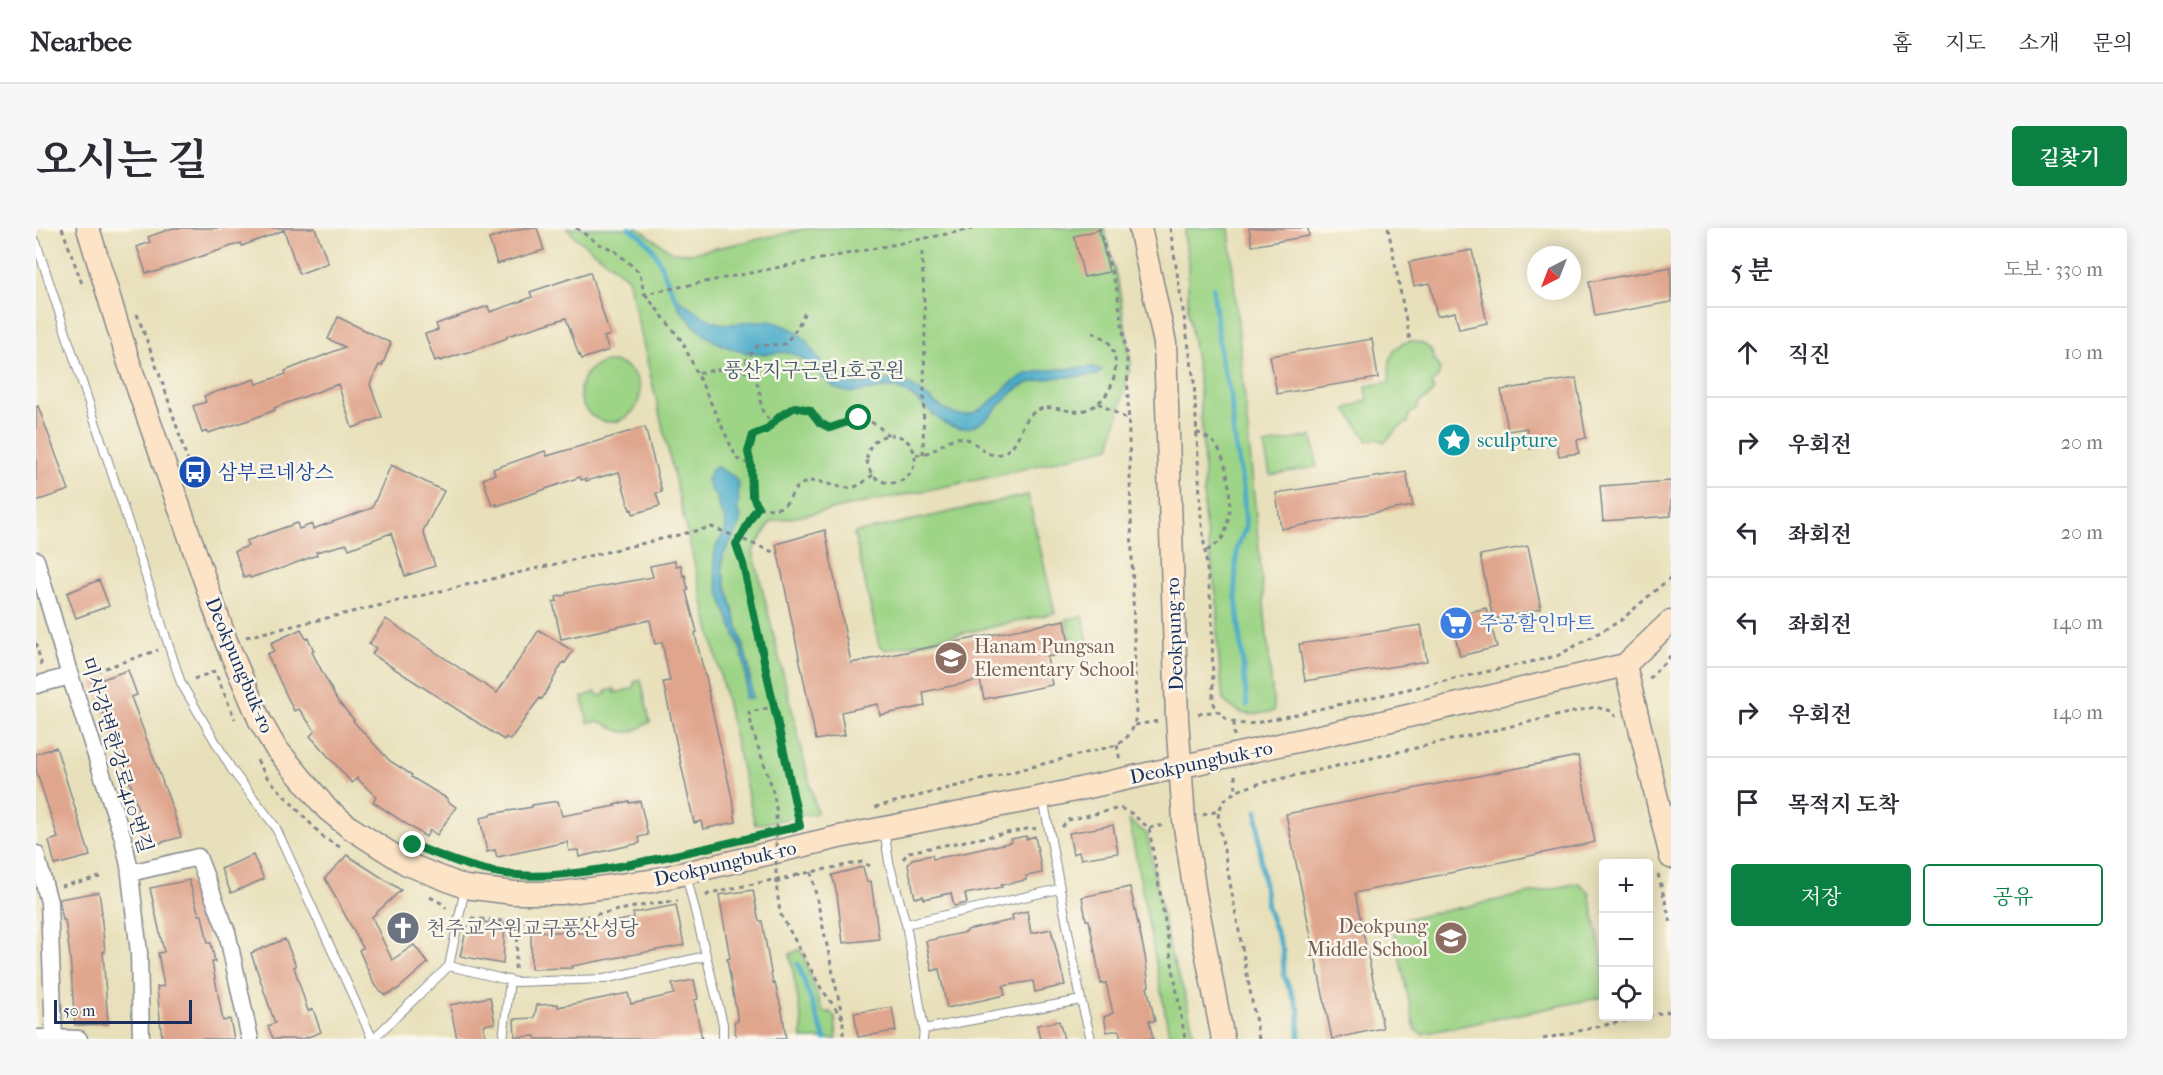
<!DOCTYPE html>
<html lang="ko">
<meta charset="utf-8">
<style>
body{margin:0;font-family:"IM FELL French Canon","Noto Serif KR",serif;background:#f7f7f7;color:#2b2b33}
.controls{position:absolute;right:18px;bottom:18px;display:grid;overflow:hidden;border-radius:6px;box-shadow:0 3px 15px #0003}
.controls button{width:54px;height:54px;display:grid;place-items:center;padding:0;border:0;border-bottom:2px solid #e1e1e2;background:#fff;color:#2b2b33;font:30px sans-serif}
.compass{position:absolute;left:1491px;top:18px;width:54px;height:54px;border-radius:50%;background:#fff;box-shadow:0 3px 15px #0003;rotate:222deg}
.scale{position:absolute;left:18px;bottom:15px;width:138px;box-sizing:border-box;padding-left:6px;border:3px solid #1b2f5e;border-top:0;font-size:16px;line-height:21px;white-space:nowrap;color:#1b2f5e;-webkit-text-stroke:4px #fbf7ec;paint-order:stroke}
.stop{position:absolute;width:18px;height:18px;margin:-14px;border:4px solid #0b8043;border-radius:50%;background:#fff}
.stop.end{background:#0b8043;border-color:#fff;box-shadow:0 2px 6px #0008}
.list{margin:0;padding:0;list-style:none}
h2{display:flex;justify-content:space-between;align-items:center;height:78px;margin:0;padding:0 24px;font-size:26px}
h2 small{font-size:20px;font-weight:400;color:#7c7c81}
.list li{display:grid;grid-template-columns:39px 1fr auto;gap:18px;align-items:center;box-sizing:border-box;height:90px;padding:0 24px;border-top:2px solid #e1e1e2}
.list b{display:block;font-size:22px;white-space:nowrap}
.list em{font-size:20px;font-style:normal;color:#7c7c81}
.actions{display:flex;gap:12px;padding:18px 24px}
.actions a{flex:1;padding:14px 0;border:2px solid #0b8043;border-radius:6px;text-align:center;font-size:21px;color:#0b8043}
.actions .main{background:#0b8043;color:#fff}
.icon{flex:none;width:33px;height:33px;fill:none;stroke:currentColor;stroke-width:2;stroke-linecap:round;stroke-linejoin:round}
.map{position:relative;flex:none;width:1635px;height:811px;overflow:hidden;border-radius:6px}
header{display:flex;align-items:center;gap:36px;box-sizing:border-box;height:84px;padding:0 30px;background:#fff;border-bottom:2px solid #e1e1e2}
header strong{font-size:28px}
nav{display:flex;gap:33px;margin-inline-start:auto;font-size:21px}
.intro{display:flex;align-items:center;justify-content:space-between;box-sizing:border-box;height:144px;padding:0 36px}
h1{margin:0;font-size:42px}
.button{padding:15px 27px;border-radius:6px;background:#0b8043;color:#fff;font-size:21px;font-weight:700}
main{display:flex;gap:36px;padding:0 36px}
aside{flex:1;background:#fff;border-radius:6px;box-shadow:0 3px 15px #0003}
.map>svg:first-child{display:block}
</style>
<header>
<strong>Nearbee</strong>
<nav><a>홈</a><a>지도</a><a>소개</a><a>문의</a></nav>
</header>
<div class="intro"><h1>오시는 길</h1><a class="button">길찾기</a></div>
<main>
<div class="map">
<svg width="1635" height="811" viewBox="0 0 1635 811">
<rect width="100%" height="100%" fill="#fbf7ec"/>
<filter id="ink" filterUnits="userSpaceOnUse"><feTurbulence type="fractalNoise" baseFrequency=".0167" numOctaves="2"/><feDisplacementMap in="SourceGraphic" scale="12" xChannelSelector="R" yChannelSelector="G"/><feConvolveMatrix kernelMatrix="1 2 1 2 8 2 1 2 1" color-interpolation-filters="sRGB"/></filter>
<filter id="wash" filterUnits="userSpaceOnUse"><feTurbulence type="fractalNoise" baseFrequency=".008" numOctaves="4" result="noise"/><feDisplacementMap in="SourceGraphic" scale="24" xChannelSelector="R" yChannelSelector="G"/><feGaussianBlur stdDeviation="1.35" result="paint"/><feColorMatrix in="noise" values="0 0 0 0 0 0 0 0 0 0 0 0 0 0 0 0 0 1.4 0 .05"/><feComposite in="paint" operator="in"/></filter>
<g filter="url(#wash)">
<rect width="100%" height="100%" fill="#e8e0ba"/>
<path fill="#9dd486" stroke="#5c8272" stroke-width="1.5" d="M531,0H602L636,24L656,25L774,0H1068L1083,60L1095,136L1074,219L960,248L735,294L717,323L781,585L719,597L592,50L539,9Z
M1151,0H1193L1238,483C1214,488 1206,490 1187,472L1181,410L1182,380L1168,287V237L1163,153L1152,82V33L1148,6Z
M1374,113C1387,115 1397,118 1398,132C1407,140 1405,148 1396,155L1398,162L1393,169L1383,174L1381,181L1373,187L1372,195L1363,199L1349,214L1340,211L1332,213L1310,181L1332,172L1330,158L1354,154C1352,135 1353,118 1374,113Z
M544 164a30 30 0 1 1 60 0a30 30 0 1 1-60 0Z
M1276,208L1281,239L1234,247L1228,217Z
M992,267L1019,385L850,422L843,417L818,305Z
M1047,388L1053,420L1036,423L1030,391Z
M605,452L614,494C607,497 600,504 592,504C576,505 569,488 552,495L546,469L560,464L562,468L570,466L569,463L579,461V465L598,460V454Z
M1093,592L1111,606L1133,721L1149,767L1159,811H1134Z
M1543,655L1553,664L1567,732V769L1386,806L1379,802L1358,704L1365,692Z
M765,721L787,784H794L799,789L801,811H766V794L754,726Z"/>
<path fill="#4aacc9" stroke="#326e94" stroke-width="1.5" d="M639,69C656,79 670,95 691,96C711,96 729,88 749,98C756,101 766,107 771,114C782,127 789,147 807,154C827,161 849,146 870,155C887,162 907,186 925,187C951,188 966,156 989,147C1007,140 1038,141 1057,139L1066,142L1061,147C1037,150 1005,147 984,159C964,171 953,200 926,200C901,200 887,170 865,162C847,155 828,167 811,164C789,161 779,135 760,127C746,121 733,128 719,126C691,122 667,111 650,88C644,81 640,77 639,69Z
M681,239L697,248L703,256C700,266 705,274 701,283L705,288L702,301L687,327L686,342L713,438L716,471L708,470C718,427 687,391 680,351C678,341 677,329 680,319C683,312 690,306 690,298C689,286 681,282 681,268L676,264L671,252L675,242Z"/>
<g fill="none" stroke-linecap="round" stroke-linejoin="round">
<path stroke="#4aacc9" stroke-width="5" d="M593,0C625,17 624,44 641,72
M1177,60L1185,132L1195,169L1198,210L1207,259L1210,300L1201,319L1199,358L1211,477
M1221,583L1225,634L1231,679L1247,723L1248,748L1263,782V811
M762,736L789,811"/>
</g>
<g id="blocks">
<path fill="#e0a58d" d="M137,0H279L292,35L263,46L248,2L206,18L205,15L116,45L115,44L110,45L101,19L114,14L112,9Z
M487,0H501L508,22L461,36L453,11Z
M1213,0H1272L1273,8L1216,18Z
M1063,2L1073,44L1048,49L1038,8Z
M1436,22L1451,95L1423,101L1419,84L1401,88L1394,55L1378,58L1373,34Z
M1635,39V74L1559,88L1553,54Z
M554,44L574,107L568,109L573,122L546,131L544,126L543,127L530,90L471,108V110L431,125V124L404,133L403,131L399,133L389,106L402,102L400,96L452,78L454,84L483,74L496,69L494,64Z
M302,89L355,115L346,138L343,137L334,156L346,189L316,200L302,156L238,180L239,182L213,192L172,205L171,203L166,205L157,178L170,174L168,168L219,151L221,156L250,146L249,143L309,119L292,111Z
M1336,111L1342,150L1241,166L1234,128Z
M1540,150L1550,210L1541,212L1543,225L1523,228L1521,216L1494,221L1491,200L1472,203L1465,162Z
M2,178L33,262L0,273V179Z
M609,199L626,264L620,265L624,278L597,286L596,281L594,282L583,244L550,253V251L545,252L544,249L461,278V276L456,277L447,251L459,246L457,241L509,223L511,228Z
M355,237L408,263L387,303L399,338L369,348L355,305L313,321L311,316L280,324L281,327L241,342L240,341L214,350L213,348L208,350L199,323L212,318L210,313L261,295L263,301L276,296L277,301L336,280Z
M1370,244L1377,278L1245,301L1240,265Z
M1635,253V288L1567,293L1564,258Z
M789,302L815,435L1029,392L1034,424L1011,429L1016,457L948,471L944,452L887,464L889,478L844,487L842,476L805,484L809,507L780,512L740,316Z
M1492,318L1505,381L1457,391L1444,327Z
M639,333L640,338L645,337L647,348L649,347L652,362L650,363L661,404L659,405L661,415L669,448H670L673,463H672L699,583H698L700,594L667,601L665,593L658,595L627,454L634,453L626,414L619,416L614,392L525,411L517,374L521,373L520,369L530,367V365L617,349L614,338Z
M63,352L73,378L40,390L31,365Z
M1450,380L1461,419L1424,428L1414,389Z
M350,391L461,465L503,402L537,423L529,435L527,434L506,471L504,470L497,479L474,512L470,509L468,512L336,426L340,420L333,416Z
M1385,397L1391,433L1269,453L1263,416Z
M265,401L270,411L272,410L278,423L276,424L301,472L318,492L317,493L354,533L376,547L375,549L412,571L411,573L420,579L401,607L394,602L390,609L337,574L340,569L321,550L316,555L274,508L279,503L263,481L258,483L231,426L238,423L235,415Z
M92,442L101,467L95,469L137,582L145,609L109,619L101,592L105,591L96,563H97L56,455Z
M20,519L54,628L19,637L13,613L22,610L0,542V526Z
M1542,528L1559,614L1319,665L1347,800L1296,811L1250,586Z
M522,573L526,588L579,578L578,577L593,573V575L604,573L612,607L603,609L604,615L543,629L542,622L533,623L531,614L461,629L459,622L451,624L444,590L454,588V586L496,579V577Z
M1077,597L1082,625L1045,631L1043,624L1037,626L1033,605Z
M990,608V611L999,608L1006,645L990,648V652L965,657L966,659L929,666L931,675L918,678L915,665L888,671L887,668L879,670L872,637L876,631L896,627L897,631L928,625L976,614L975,611Z
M217,627L228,651L195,665L185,641Z
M311,627L365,662L336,689L356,732L378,717L392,735L362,761L349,767L338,756L323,722L327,720L289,650Z
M827,639L831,654L835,653L843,711L807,715L801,666L796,647Z
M153,652L163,687H166L172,715H175L179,734H176L187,793L194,791L198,811H126L121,759L128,758L122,725L128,724L114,660Z
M1094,659L1109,728L1113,758L1111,759L1119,793H1113L1117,811H1085L1083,802L1071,804L1068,789L1077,785L1070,755L1065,756L1053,692H1050L1046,669Z
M717,662L723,693H726L737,756L739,755L747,788L750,811H700L698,794L702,793L691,731L694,730L683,667Z
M63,664L66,685H65L69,724H67L72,796L39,797L34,728L29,692H27L23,671Z
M640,677L648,717L536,738V740L495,741V703L547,705L546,700L598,690L597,685Z
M991,683L995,705L1015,701L1029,757L999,764L997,753L967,758L969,767L911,780L903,741L896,743L890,713L931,704V702L977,692L976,687Z
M446,694L469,696L467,736L424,728L431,699Z
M249,711L260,738L258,739L272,783L277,781L285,804L267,811H237L232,798L239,795L215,725Z
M658,752L662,771L658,772L666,811H500L499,808L479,809L478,791L498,790L501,777L522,776V779L592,765L595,776L638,766L636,756Z
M454,769L459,795L447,797L450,811H421L414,777Z
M856,779L860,803L822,809L818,785Z
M1023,793L1028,811H1004L1001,797Z"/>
</g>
</g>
<g filter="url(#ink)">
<use href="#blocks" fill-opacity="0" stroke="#82888c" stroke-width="1.5"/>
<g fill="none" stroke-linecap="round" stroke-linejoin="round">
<defs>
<path id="lane" d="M0,14L145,455L196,542L239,598L336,810L334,811
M1007,570L1045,772L1055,811
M848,601L853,634L870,696L888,801L887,811
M650,646L687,796V811
M870,696L1023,661
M413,738L480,754L568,751L670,728
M888,801L1045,772
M337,811L413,738L429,660
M467,811L474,752"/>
<path id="street" d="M0,332L34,448L87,610L93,638L103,725L105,811
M0,457L34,448
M0,626L13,674L18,810H0
M94,645L162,629L191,704L214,811
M18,810L43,811"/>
<path id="secondary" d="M52,0L93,135L190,413L224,493L239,519L291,581L313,599L371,636L429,659L478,665H525L615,653L803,609L1007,569L1338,496L1589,437L1635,393
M1104,0L1129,115L1141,490L1148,592L1159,666L1187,811
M1589,437L1635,629"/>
</defs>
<use href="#lane" stroke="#82888c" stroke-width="10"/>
<use href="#street" stroke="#82888c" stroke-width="19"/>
<use href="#secondary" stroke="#82888c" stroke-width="25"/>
<path stroke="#82888c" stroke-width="3" stroke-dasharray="4.5 4.5" stroke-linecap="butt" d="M26,0L46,56
M540,0L563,16L578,22L604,45L608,66L941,0
M1134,0L1158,152L1165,288L1176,385L1177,473C1184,493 1200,498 1220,495L1521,428L1584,393L1635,349
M1352,0L1374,113
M886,24L889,98L887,226
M609,66L646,113L701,231L715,237
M101,86L129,162L162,265
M709,144L711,131L721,118L749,116L761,100L769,84
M663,145C681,142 714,132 722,158C728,176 719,180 737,195
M1062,175L1091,191
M1161,204C1166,207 1173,210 1177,214C1195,231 1200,294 1184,313C1180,317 1173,321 1169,324
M831 231a24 24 0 1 1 48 0a24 24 0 1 1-48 0Z
M880,227C886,226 893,225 898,222C908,216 917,206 931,211C944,216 950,232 967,225C986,216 983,193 1000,183C1015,174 1033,187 1049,182C1077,173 1088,136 1072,113C1068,109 1061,107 1056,104
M837,247C832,250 827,256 821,258C803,265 786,249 771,254C747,261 761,288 722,279L716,267L715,237L712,224L717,208L730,202L744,188L759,179L774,182L784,195L794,200C821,189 829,185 852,207
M722,279C713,290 709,304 700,316L707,336L737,479L713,484C718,518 736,547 740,580
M210,409L676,299L737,324
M0,415L6,439
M52,446L122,422
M181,448L199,491
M158,451L179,443
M1613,451L1635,427
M737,479L764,598
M1162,486L1181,483
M1198,495V508
M1099,497L1123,493
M1081,517L1084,533
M221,532L230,548L288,610L304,619
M1199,547L1200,563
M839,579L1081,517C1095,508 1099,500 1100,484L1091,131L1081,62L1063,0
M1167,587L1182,583
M1026,599L1032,592L1084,580L1095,585L1113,600L1149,811
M1113,600L1128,597
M867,631L873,624L996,600L1000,601
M775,644L807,791V811
M1622,646L1635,696
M760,647L826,634L834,638
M761,647L740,655L744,685L785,760L807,791
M25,658L64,649
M670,668L674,665L751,649
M394,669L407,676L410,680
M435,690L483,695L502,694L531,692L620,675L642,673
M479,741L483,695
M1612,788L1635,783
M1223,811L1182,590C1184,567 1202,562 1222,556L1559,479L1576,483L1580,489
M1507,811L1610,788"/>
<use href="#lane" stroke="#fff" stroke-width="8"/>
<use href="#street" stroke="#fff" stroke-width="16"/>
<use href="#secondary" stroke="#fee4c6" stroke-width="22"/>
<path stroke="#82888c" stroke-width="3" stroke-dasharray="4.5 4.5" stroke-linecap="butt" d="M740,655V580"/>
</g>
</g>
<g fill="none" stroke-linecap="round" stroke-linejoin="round" filter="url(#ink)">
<path stroke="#0b8043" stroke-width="8" d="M377,617C405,628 434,640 464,645C505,652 549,644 590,637C649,626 706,612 764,598L707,336L700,316C709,304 713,291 722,279L716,267L715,237L712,224L717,207L730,202L744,188L759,179L774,182L784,195L794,200L823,190"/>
</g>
<defs>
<symbol id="sight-disc" viewBox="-11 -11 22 22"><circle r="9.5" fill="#0f9aa8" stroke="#fbf7ec"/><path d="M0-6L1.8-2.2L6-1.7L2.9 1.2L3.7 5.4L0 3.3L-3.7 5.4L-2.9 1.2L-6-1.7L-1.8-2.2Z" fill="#fff"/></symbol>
<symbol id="bus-disc" viewBox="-11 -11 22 22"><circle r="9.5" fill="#1a4fb4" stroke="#fbf7ec"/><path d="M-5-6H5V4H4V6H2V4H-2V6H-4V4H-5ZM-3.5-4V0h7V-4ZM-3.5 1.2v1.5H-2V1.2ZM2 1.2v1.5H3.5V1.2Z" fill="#fff"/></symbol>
<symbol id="supermarket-disc" viewBox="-11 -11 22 22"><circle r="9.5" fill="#3f7fe0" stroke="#fbf7ec"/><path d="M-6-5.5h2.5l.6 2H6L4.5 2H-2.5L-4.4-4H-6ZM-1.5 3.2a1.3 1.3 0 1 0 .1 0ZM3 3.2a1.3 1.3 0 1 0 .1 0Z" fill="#fff"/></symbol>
<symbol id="school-disc" viewBox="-11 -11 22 22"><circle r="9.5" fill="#8d6e63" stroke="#fbf7ec"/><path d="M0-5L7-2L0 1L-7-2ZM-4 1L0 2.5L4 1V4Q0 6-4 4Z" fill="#fff"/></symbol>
<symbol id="church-disc" viewBox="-11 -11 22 22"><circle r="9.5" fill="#6b7280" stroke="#fbf7ec"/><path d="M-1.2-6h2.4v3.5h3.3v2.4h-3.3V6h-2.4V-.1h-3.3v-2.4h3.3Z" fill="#fff"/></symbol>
</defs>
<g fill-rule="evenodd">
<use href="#sight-disc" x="1399" y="193" width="38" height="38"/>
<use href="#bus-disc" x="140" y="225" width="38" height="38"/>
<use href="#supermarket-disc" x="1401" y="376" width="38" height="38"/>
<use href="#school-disc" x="896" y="411" width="38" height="38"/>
<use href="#church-disc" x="348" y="681" width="38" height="38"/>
<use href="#school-disc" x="1396" y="691" width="38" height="38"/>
</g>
<g text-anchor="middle" stroke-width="5" stroke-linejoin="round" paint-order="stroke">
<g font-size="20" fill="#3c5868" stroke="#fbf7ec">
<text x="778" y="149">풍산지구근린1호공원</text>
</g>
<g font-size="20" fill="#0d838f" stroke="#fbf7ec" text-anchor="start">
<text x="1441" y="219">sculpture</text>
</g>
<g font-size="20" fill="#164399" stroke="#fbf7ec" text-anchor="start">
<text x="182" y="251">삼부르네상스</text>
</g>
<g font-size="20" fill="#366cbe" stroke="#fbf7ec" text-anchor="start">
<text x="1443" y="402">주공할인마트</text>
</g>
<g font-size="20" fill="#1b2f5e" stroke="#fbf7ec">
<text transform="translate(1138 406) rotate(-92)" y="7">Deokpung-ro</text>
<text transform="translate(204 437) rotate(67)" y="7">Deokpungbuk-ro</text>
<text transform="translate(81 527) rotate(73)" y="7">미사강변한강로410번길</text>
<text transform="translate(1165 534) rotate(-12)" y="7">Deokpungbuk-ro</text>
<text transform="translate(689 635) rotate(-13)" y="7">Deokpungbuk-ro</text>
</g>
<g font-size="20" fill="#785e54" stroke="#fbf7ec" text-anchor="start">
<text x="938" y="425">Hanam Pungsan<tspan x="938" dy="23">Elementary School</tspan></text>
<text x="1392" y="705" text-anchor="end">Deokpung<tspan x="1392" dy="23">Middle School</tspan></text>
</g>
<g font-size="20" fill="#5b616d" stroke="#fbf7ec" text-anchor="start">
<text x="390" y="707">천주교수원교구풍산성당</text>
</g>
</g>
</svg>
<div class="controls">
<button>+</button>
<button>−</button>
<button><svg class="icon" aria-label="locate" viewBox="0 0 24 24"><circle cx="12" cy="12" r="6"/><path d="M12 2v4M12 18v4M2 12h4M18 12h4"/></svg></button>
</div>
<svg class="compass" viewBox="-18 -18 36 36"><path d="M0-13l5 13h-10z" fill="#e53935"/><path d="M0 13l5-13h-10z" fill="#7c7c81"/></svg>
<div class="scale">50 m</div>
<div class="stop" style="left:823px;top:190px"></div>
<div class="stop end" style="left:377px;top:617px"></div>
</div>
<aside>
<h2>5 분<small>도보 · 330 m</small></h2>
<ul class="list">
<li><svg class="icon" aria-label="ahead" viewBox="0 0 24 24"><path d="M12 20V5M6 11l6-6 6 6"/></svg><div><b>직진</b></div><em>10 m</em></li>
<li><svg class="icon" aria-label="right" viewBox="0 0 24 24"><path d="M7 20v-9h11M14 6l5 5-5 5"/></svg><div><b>우회전</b></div><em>20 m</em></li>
<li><svg class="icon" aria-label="left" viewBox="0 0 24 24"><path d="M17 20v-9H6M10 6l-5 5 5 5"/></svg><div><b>좌회전</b></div><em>20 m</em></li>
<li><svg class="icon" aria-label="left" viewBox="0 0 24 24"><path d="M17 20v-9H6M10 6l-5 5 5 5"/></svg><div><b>좌회전</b></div><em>140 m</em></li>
<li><svg class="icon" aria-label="right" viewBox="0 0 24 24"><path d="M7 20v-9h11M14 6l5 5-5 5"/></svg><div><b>우회전</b></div><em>140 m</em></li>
<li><svg class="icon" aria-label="arrive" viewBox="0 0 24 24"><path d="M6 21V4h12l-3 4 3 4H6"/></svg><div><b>목적지 도착</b></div></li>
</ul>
<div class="actions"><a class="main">저장</a><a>공유</a></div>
</aside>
</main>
